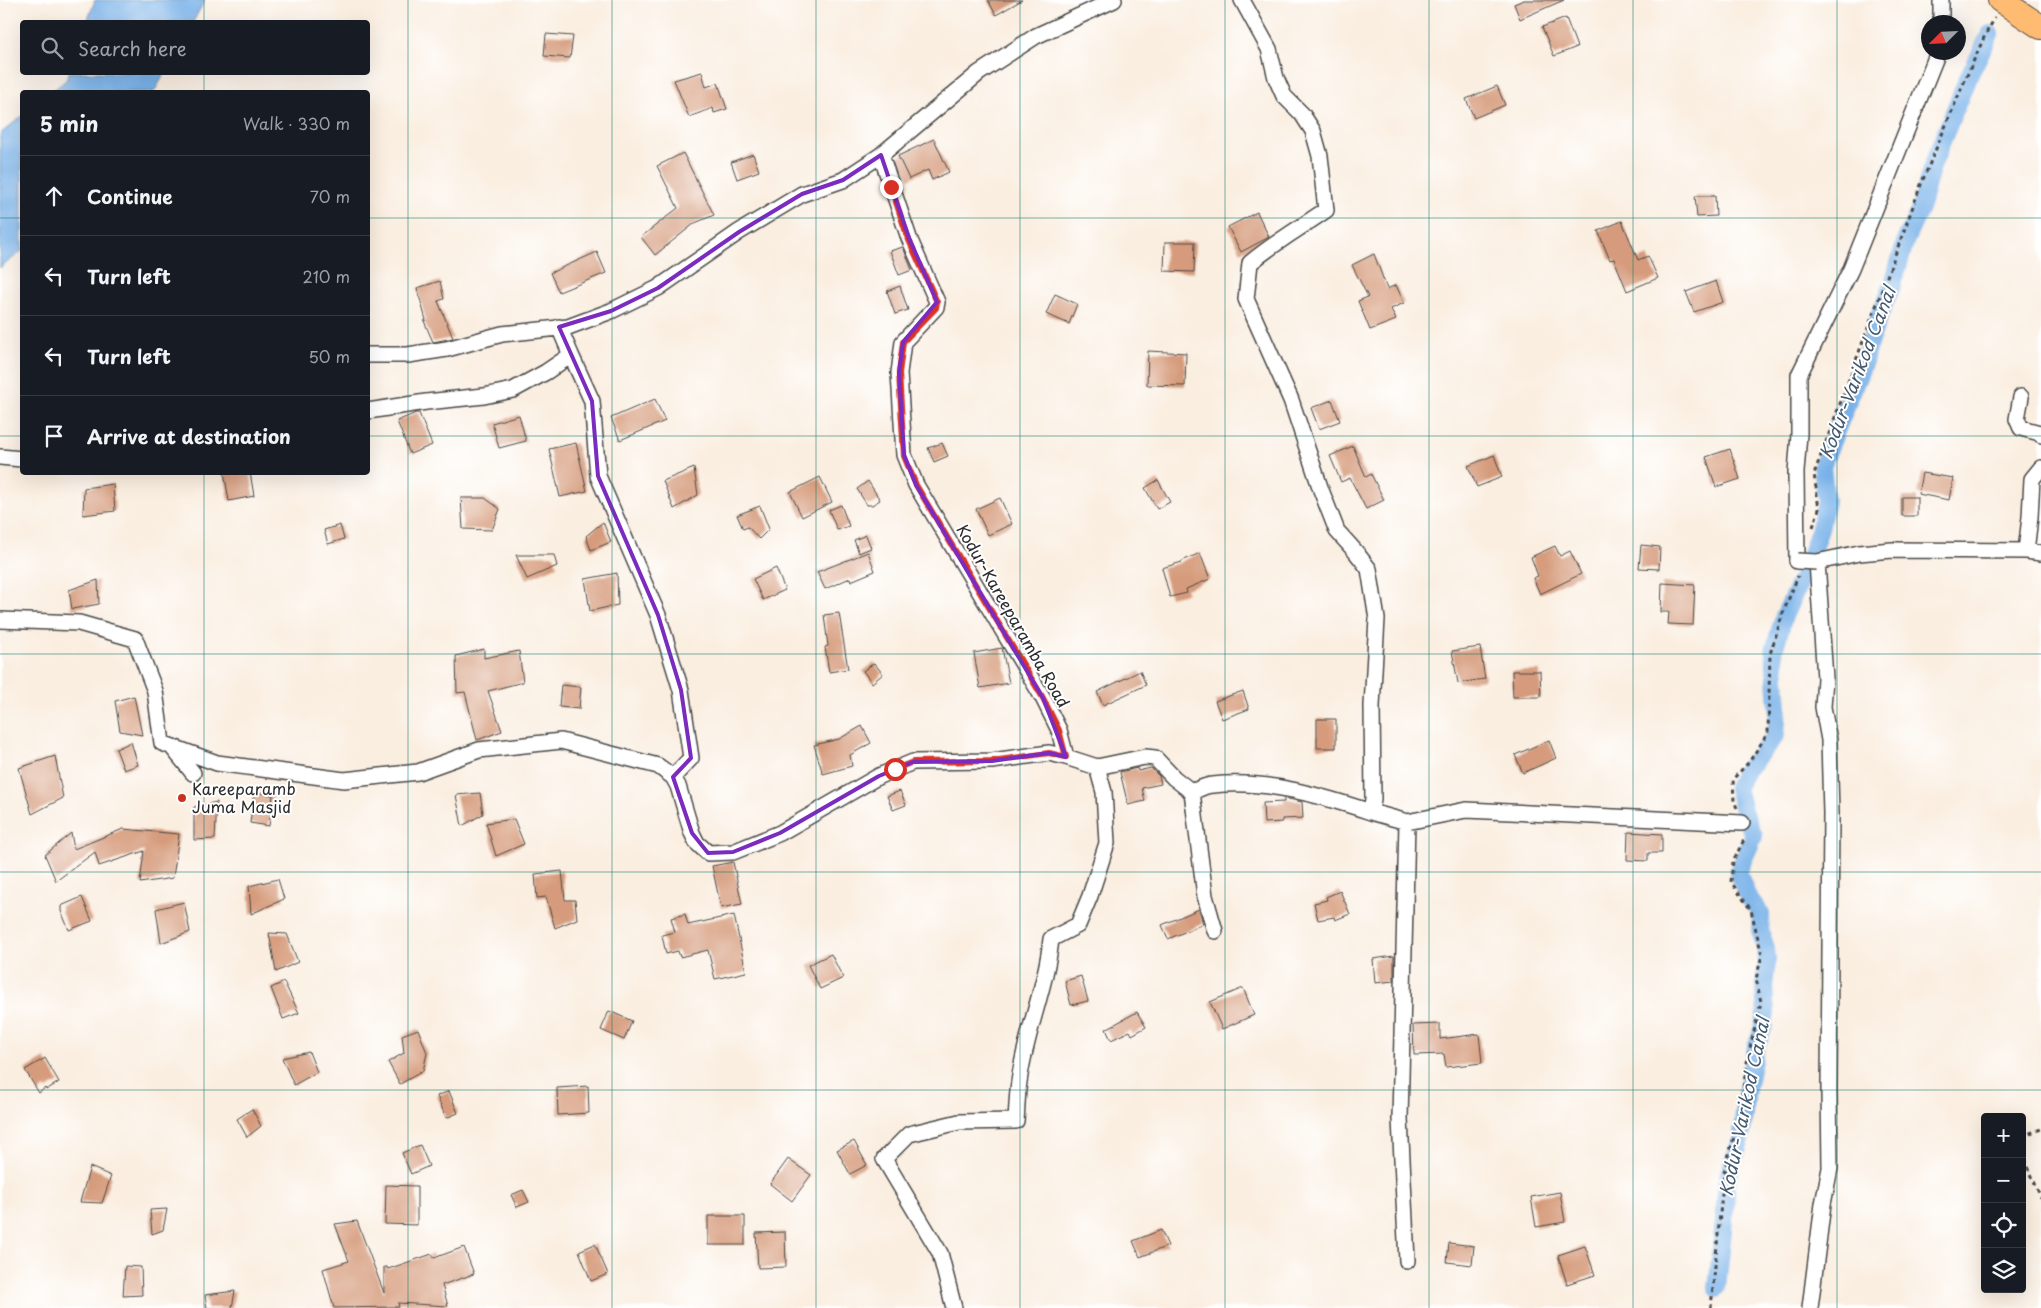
<!DOCTYPE html>
<meta charset="utf-8">
<style>
body{margin:0;font-family:"Playpen Sans",sans-serif;background:#20242c;color:#f1f3f6}
.controls{position:absolute;right:15px;bottom:15px;display:grid;overflow:hidden;border-radius:5px;box-shadow:0 5px 20px #0002}
.controls button{width:45px;height:45px;display:grid;place-items:center;padding:0;border:0;border-bottom:1px solid #363941;background:#171b24;color:#f1f3f6;font:25px sans-serif}
.compass{position:absolute;left:1921px;top:15px;width:45px;height:45px;border-radius:50%;background:#171b24;box-shadow:0 5px 20px #0002;rotate:246deg}
.stop{position:absolute;width:15px;height:15px;margin:-11px;border:4px solid #d93025;border-radius:50%;background:#fff}
.stop.end{background:#d93025;border-color:#fff;box-shadow:0 1px 5px #0008}
.list{margin:0;padding:0;list-style:none}
h2{display:flex;justify-content:space-between;align-items:center;height:65px;margin:0;padding:0 20px;font-size:21px}
h2 small{font-size:16px;font-weight:400;color:#9ea1a6}
.list li{display:grid;grid-template-columns:32px 1fr auto;gap:15px;align-items:center;box-sizing:border-box;height:80px;padding:0 20px;border-top:1px solid #363941}
.list b{display:block;font-size:19px;white-space:nowrap}
.list em{font-size:16px;font-style:normal;color:#9ea1a6}
.icon{flex:none;width:28px;height:28px;fill:none;stroke:currentColor;stroke-width:2;stroke-linecap:round;stroke-linejoin:round}
.map{position:relative;flex:none;width:2041px;height:1308px;overflow:hidden}
.search{position:absolute;background:#171b24;box-shadow:0 5px 20px #0002;left:20px;top:20px;width:350px;height:55px;display:flex;align-items:center;gap:12px;box-sizing:border-box;padding:0 18px;border-radius:5px;color:#9ea1a6;font-size:19px}
.panel{position:absolute;background:#171b24;box-shadow:0 5px 20px #0002;left:20px;top:90px;width:350px;height:385px;border-radius:5px}
.map>svg:first-child{display:block}
</style>
<div class="map">
<svg width="2041" height="1308" viewBox="0 0 2041 1308">
<rect width="100%" height="100%" fill="#fff"/>
<filter id="ink" filterUnits="userSpaceOnUse"><feTurbulence type="fractalNoise" baseFrequency=".02" numOctaves="2"/><feDisplacementMap in="SourceGraphic" scale="10" xChannelSelector="R" yChannelSelector="G"/><feConvolveMatrix kernelMatrix="1 2 1 2 8 2 1 2 1" color-interpolation-filters="sRGB"/></filter>
<filter id="wash" filterUnits="userSpaceOnUse"><feTurbulence type="fractalNoise" baseFrequency=".0096" numOctaves="4" result="noise"/><feDisplacementMap in="SourceGraphic" scale="20" xChannelSelector="R" yChannelSelector="G"/><feGaussianBlur stdDeviation="1.12" result="paint"/><feColorMatrix in="noise" values="0 0 0 0 0 0 0 0 0 0 0 0 0 0 0 0 0 1.4 0 .05"/><feComposite in="paint" operator="in"/></filter>
<g filter="url(#wash)">
<rect width="100%" height="100%" fill="#faeee0"/>
<path fill="#79b2e9" stroke="#526e8a" d="M95,0H205L193,22H87Z
M69,72H165V73L154,92H51L66,80Z
M22,116V251L0,268V134Z"/>
<g fill="none" stroke-linecap="round" stroke-linejoin="round">
<path stroke="#79b2e9" stroke-width="18" d="M1717,1288L1724,1221L1727,1178L1741,1140L1747,1088L1756,1046L1763,1029L1766,1013L1764,987L1767,961L1766,948L1760,931L1761,914L1747,895L1738,872L1754,836L1744,814L1737,788L1743,774L1776,735L1778,707L1774,651L1784,616L1805,571L1820,528L1826,501L1822,466L1862,367L1879,316L1893,284L1906,239L1920,209L1931,169L1966,82L1990,34"/>
</g>
<g id="blocks">
<path fill="#d69b7c" d="M988,0H1022L996,15Z
M1524,0H1564L1520,19L1514,4Z
M1566,18L1577,47L1554,56L1542,27Z
M546,34L573,36L570,58L544,56Z
M702,72L706,87L718,83L727,109L714,113L713,108L689,117L674,80Z
M1497,86L1505,105L1474,118L1466,99Z
M934,139L949,172L932,180L928,170L909,179L898,156Z
M683,153L714,215L695,223L655,255L641,237L678,208L657,166Z
M753,154L759,171L737,179L731,162Z
M1695,196H1715L1716,216L1697,217Z
M1257,212L1269,237L1241,252L1228,227Z
M1622,221L1638,260L1648,256L1658,278L1627,291L1614,259L1610,260L1598,231Z
M1165,242H1195L1194,272L1164,271Z
M903,247L912,270L899,275L890,251Z
M597,252L606,273L559,292L550,273Z
M1374,254L1387,289L1396,285L1404,303L1391,309L1396,320L1370,330L1358,301L1368,297L1352,265Z
M440,281L444,299L438,301L453,338L433,342L424,321L426,320L417,288Z
M1716,281L1723,302L1694,312L1686,292Z
M900,286L908,310L895,314L887,291Z
M1055,294L1077,304L1069,324L1046,314Z
M1148,351L1186,353L1185,386L1147,385Z
M655,399L665,421L620,440L611,418Z
M1332,400L1340,421L1319,429L1311,408Z
M416,413H419L432,445L410,454L397,421Z
M519,415L526,441L499,448L492,423Z
M576,443L587,491L560,497L549,449Z
M942,443L948,456L934,462L928,448Z
M1353,446L1366,477L1371,474L1384,500L1366,509L1350,478L1341,482L1330,456Z
M1730,449L1740,479L1716,487L1706,457Z
M1494,455L1502,477L1477,487L1468,466Z
M694,468L698,495L674,509L663,481Z
M224,472H250L254,496L229,501Z
M1922,473L1953,478L1949,500L1918,494Z
M820,477L832,502L802,517L790,492Z
M1158,480L1170,502L1157,509L1145,488Z
M868,481L880,500L872,505H867L857,489Z
M113,484L115,511L83,515L84,488Z
M1902,497H1917V516H1902Z
M461,498H485L500,509L492,530L463,529Z
M1000,498L1012,524L988,535L976,509Z
M841,505L849,526L837,530L829,510Z
M760,506L769,529L759,539L748,527L743,529L737,515Z
M603,522L611,542L591,550L586,536Z
M340,525L344,539L328,544L324,530Z
M866,535L871,548L859,553L854,540Z
M1641,545L1660,547L1659,569L1639,568Z
M1555,546L1560,556L1570,551L1581,574L1540,594L1533,578L1538,576L1531,557Z
M868,552L875,571L851,581L850,578L825,589L817,572Z
M1200,553L1210,579L1186,589L1187,593L1170,597L1162,568L1182,562V561Z
M516,555H554L557,566L527,579Z
M776,568L785,590L763,600L753,579Z
M617,573L618,605L590,611L585,579Z
M98,580L99,604L72,609L69,590Z
M1662,583L1695,585L1693,625L1668,624L1669,612H1661Z
M839,613L848,669L829,672L825,647L828,646L824,615Z
M1480,647L1485,679L1458,683L1452,651Z
M1002,648L1009,683L980,688L974,653Z
M484,649V658L519,651L523,682L488,691L502,731L477,740L465,692L457,693L456,656Z
M874,663L883,674L872,683L863,671Z
M1140,671L1146,685L1103,705L1097,692Z
M1512,671H1540L1541,697H1513Z
M561,685L581,687L579,709L559,707Z
M1243,691L1249,709L1222,719L1215,701Z
M134,696L142,735L120,731L115,701Z
M1317,719H1336V748H1317Z
M862,726L871,743L850,755L852,766L823,774L814,745L839,739Z
M1549,740L1556,758L1523,773L1515,755Z
M131,742L138,765L124,770L116,749Z
M55,756L63,798L32,814L19,768Z
M1137,768L1138,771L1151,768L1159,776L1161,784L1142,788L1145,801L1128,805L1120,772Z
M900,791L906,805L893,810L887,796Z
M254,792L273,795L269,826L250,823Z
M480,793L483,814L462,826L456,795Z
M1284,798L1302,802L1303,818L1282,819V822L1264,823L1263,803L1284,802Z
M217,802L215,839L194,840V807Z
M514,819L524,844L496,856L486,823Z
M123,829L179,834L173,878L140,883L144,851L99,866L95,852L56,881L45,855L71,833L74,849Z
M1628,832L1662,834V853H1648V861L1627,860Z
M733,862L742,904L721,908L712,866Z
M562,871L565,900H575L577,919L555,928L546,897L537,898L535,874Z
M278,879L284,899L251,914L249,886Z
M1340,891L1350,914L1335,920L1334,917L1318,920L1314,903L1327,900L1326,897Z
M82,897L92,921L69,930L61,911V906Z
M184,902L190,932L161,943L156,909Z
M1199,909L1203,924L1168,939L1162,925Z
M685,914L688,925L734,915L746,972L715,979L708,950L680,957L678,951L666,954L662,935L675,932L671,918Z
M269,933L287,934L298,962L276,972Z
M831,954L843,978L820,989L808,965Z
M1394,956V981L1375,983L1373,959Z
M1081,976L1088,1001L1071,1005L1065,981Z
M284,982L299,1013L283,1019L271,988Z
M1243,988L1254,1015L1222,1029L1210,1002Z
M609,1011L632,1021L624,1040L601,1030Z
M1137,1012L1146,1027L1132,1035L1130,1031L1111,1040L1106,1029Z
M1440,1024V1039L1479,1034L1482,1063L1446,1067L1444,1054L1414,1055L1413,1025Z
M418,1029L427,1053L423,1071L400,1084L388,1062L404,1053L402,1035Z
M309,1052L317,1072L294,1085L282,1058Z
M45,1058L59,1082L46,1090L45,1088L39,1093L25,1070Z
M588,1086L589,1113L558,1115L557,1088Z
M449,1091L458,1113L446,1118L437,1096Z
M252,1109L261,1126L247,1137L237,1119Z
M854,1141L867,1165L850,1174L837,1150Z
M420,1145L429,1166L411,1174L402,1153Z
M788,1159L811,1175L792,1201L770,1184Z
M90,1167L111,1176L102,1203L80,1202Z
M386,1185L417,1186V1225L385,1224Z
M523,1190L529,1202L517,1207L511,1195Z
M1560,1192L1565,1222L1536,1227L1531,1197Z
M167,1209L163,1230L152,1234L150,1210Z
M708,1216H745V1245H708Z
M357,1221L384,1293V1267H387L388,1269L432,1254L434,1258L464,1247L474,1274L442,1285L448,1306L398,1303L399,1307L334,1308L323,1269L349,1261L335,1224Z
M1161,1230L1168,1246L1140,1257L1133,1241Z
M785,1232L786,1267L758,1268L756,1233Z
M1449,1243L1474,1246L1472,1265L1447,1262Z
M595,1244L608,1274L591,1281L579,1251Z
M1585,1246L1595,1275L1567,1284L1558,1255Z
M125,1266L141,1267L142,1295L123,1296Z
M235,1291L232,1308H207L205,1295Z"/>
</g>
</g>
<g filter="url(#ink)">
<use href="#blocks" fill-opacity="0" stroke="#4a4846" stroke-width="1"/>
<g fill="none" stroke-linecap="round" stroke-linejoin="round">
<defs>
<path id="minor" d="M1941,22V0
M368,355H408L447,349L502,334L568,327L611,311L658,288L739,232L802,194L843,180L881,155L979,73L1036,36L1114,0
M571,355L592,401L598,476L658,615L681,690L691,758L673,777
M2021,397L2017,419L2021,428L2040,433L2041,435
M368,411L426,402L484,396L513,390L546,372L571,355L559,327
M0,457L22,459
M2026,551L2030,517L2032,479L2041,468
M1797,561L1796,472L1799,434V375L1851,269L1938,52
M0,620L79,623L135,639L155,691L162,743L217,763L344,780L418,772L479,750L561,741L658,766L673,777L678,786L692,833L697,843L708,853L733,852L780,833L879,776L913,762L992,761L1049,753L1066,757L1059,730L1043,698L916,485L904,455L899,373L903,342L936,307L937,302L909,238L881,155
M172,747L193,773
M1097,767L1145,757L1155,758L1174,778L1192,792C1199,789 1206,785 1213,785C1266,779 1322,796 1371,812L1373,799L1372,706L1377,619L1369,569L1355,551L1337,531L1321,490L1291,400L1246,299L1250,263C1274,243 1300,228 1326,210L1320,156L1313,131L1302,114L1284,96L1276,78L1269,49L1242,0
M1192,792L1205,896L1215,931
M1371,812L1407,822L1466,810L1742,823
M1407,822L1400,1119L1407,1261
M954,1308L940,1253L884,1159L909,1134L959,1122L1016,1121C1017,1108 1017,1095 1019,1082C1025,1034 1046,988 1051,939L1078,925L1090,896L1107,843L1104,792L1097,767L1066,757
M1810,1308L1823,1204L1830,1168L1829,1090L1831,813L1829,740L1823,707L1825,678L1817,562L1859,553L1892,550L2026,551L2041,553"/>
<path id="primary" d="M2000,0L2041,27"/>
</defs>
<use href="#minor" stroke="#4a4846" stroke-width="18"/>
<use href="#primary" stroke="#4a4846" stroke-width="26"/>
<path stroke="#4a4846" stroke-width="3" stroke-dasharray="4 4" stroke-linecap="butt" d="M1813,527L1819,509L1814,474L1922,182L1965,80L1986,33L1995,18
M1737,808L1734,801L1733,779L1749,762L1768,733L1770,654L1783,613L1798,576
M2022,1136L2041,1129
M2022,1152L2041,1198
M1711,1308L1724,1172L1738,1123L1748,1056L1761,1002L1756,979L1762,955L1751,910L1731,882L1733,861L1745,838"/>
<use href="#minor" stroke="#fff" stroke-width="15"/>
<use href="#primary" stroke="#ffbb71" stroke-width="24"/>
<defs>
<path id="minor-bridge" d="M1797,561L1817,562"/>
</defs>
<use href="#minor-bridge" stroke="#4a4846" stroke-width="18" stroke-linecap="butt"/>
<use href="#minor-bridge" stroke="#fff" stroke-width="15"/>
</g>
</g>
<g fill="none" stroke-linecap="round" stroke-linejoin="round" filter="url(#ink)">
<path stroke="#d93025" stroke-width="6" d="M891,187L908,238L937,302L936,308L903,342L899,373L904,456L916,485L1043,698L1059,730L1066,757L1049,753L992,761L913,762L895,769"/>
</g>
<path fill="none" stroke="#7b2cbf" stroke-width="4" stroke-linejoin="round" d="M881,155L909,238L937,302L903,342L899,373L904,455L916,485L1043,698L1066,757L1049,753L992,761L913,762L879,776L780,833L733,852L708,853L692,833L673,777L691,758L681,690L658,615L598,476L592,401L559,327L611,311L658,288L739,232L802,194L843,180Z"/>
<path fill="none" stroke="#0f766e" stroke-width="1" stroke-opacity="0.55" d="M204,0V22M408,0V1308M612,0V1308M816,0V1308M1020,0V1308M1225,0V1308M1429,0V1308M1633,0V1308M1837,0V1308M204,72V92M0,218H22M368,218H2041M0,436H22M368,436H2041M204,472V1308M0,654H2041M0,872H2041M0,1090H2041"/>
<circle fill="#c8321e" stroke="#fff" stroke-width="2" cx="182" cy="798" r="5"/>
<g text-anchor="middle" stroke-width="4" stroke-linejoin="round" paint-order="stroke">
<g font-size="16" fill="#2b2b2b" stroke="#fff">
<text transform="translate(1013 616) rotate(60)" y="6">Kodur-Kareeparamba Road</text>
</g>
<g font-size="16" fill="#2b2b2b" stroke="#fff" text-anchor="start">
<text x="192" y="795">Kareeparamb<tspan x="192" dy="18">Juma Masjid</tspan></text>
</g>
<g font-size="18" font-style="italic" fill="#465a6e" stroke="#fff">
<text transform="translate(1858 373) rotate(-69)" y="6">Kodur-Varikod Canal</text>
<text transform="translate(1745 1107) rotate(-78)" y="6">Kodur-Varikod Canal</text>
</g>
</g>
</svg>
<div class="controls">
<button>+</button>
<button>−</button>
<button><svg class="icon" aria-label="locate" viewBox="0 0 24 24"><circle cx="12" cy="12" r="6"/><path d="M12 2v4M12 18v4M2 12h4M18 12h4"/></svg></button>
<button><svg class="icon" aria-label="layers" viewBox="0 0 24 24"><path d="M12 4l9 5-9 5-9-5zM3 14l9 5 9-5"/></svg></button>
</div>
<svg class="compass" viewBox="-18 -18 36 36"><path d="M0-13l5 13h-10z" fill="#e53935"/><path d="M0 13l5-13h-10z" fill="#9ea1a6"/></svg>
<div class="stop" style="left:895px;top:769px"></div>
<div class="stop end" style="left:891px;top:187px"></div>
<div class="search"><svg class="icon" aria-label="search" viewBox="0 0 24 24"><circle cx="10" cy="10" r="6"/><path d="M15 15l6 6"/></svg>Search here</div>
<section class="panel">
<h2>5 min<small>Walk · 330 m</small></h2>
<ul class="list">
<li><svg class="icon" aria-label="ahead" viewBox="0 0 24 24"><path d="M12 20V5M6 11l6-6 6 6"/></svg><div><b>Continue</b></div><em>70 m</em></li>
<li><svg class="icon" aria-label="left" viewBox="0 0 24 24"><path d="M17 20v-9H6M10 6l-5 5 5 5"/></svg><div><b>Turn left</b></div><em>210 m</em></li>
<li><svg class="icon" aria-label="left" viewBox="0 0 24 24"><path d="M17 20v-9H6M10 6l-5 5 5 5"/></svg><div><b>Turn left</b></div><em>50 m</em></li>
<li><svg class="icon" aria-label="arrive" viewBox="0 0 24 24"><path d="M6 21V4h12l-3 4 3 4H6"/></svg><div><b>Arrive at destination</b></div></li>
</ul>
</section>
</div>
